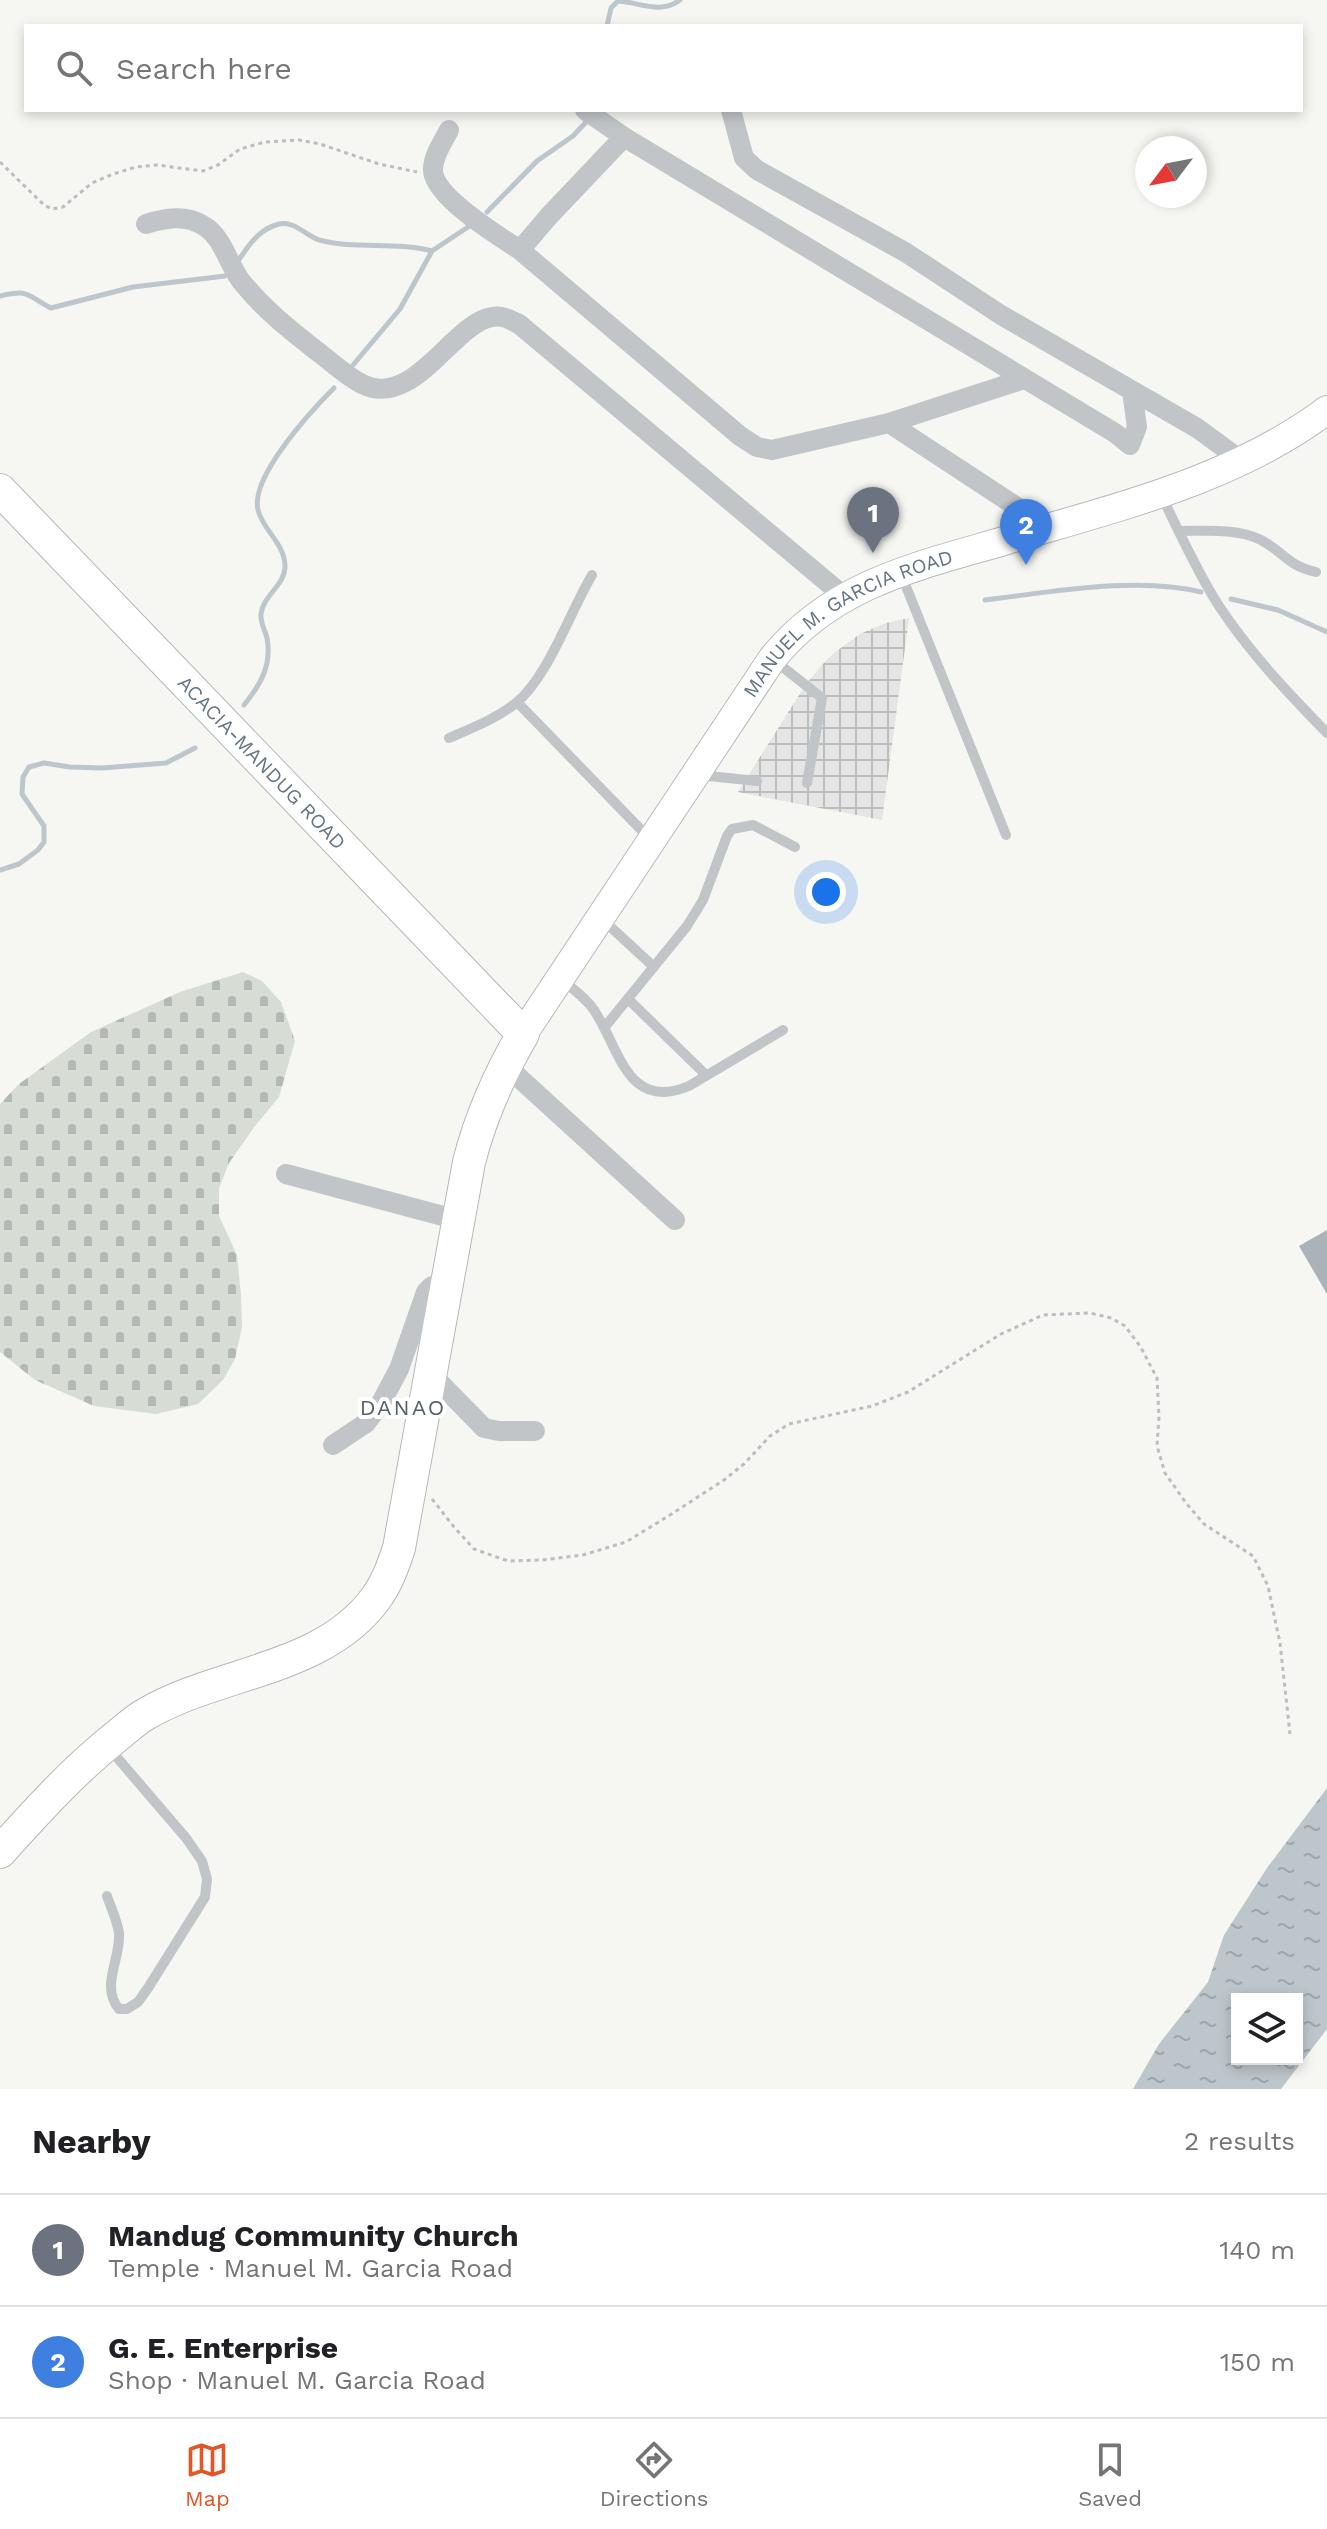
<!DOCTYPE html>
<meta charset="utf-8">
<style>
body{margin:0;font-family:"Work Sans",sans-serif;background:#f2f2f2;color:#202124}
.controls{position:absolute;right:24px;bottom:24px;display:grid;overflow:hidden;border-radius:0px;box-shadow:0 4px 12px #0003}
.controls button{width:72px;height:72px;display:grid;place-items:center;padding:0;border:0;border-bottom:2px solid #e0e0e0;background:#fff;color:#202124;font:40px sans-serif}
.compass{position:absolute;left:1135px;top:136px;width:72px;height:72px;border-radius:50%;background:#fff;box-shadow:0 4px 12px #0003;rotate:238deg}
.you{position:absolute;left:826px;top:892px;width:28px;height:28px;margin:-20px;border:6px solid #fff;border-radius:50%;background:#1a73e8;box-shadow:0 0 0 12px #1a73e833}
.badge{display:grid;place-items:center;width:52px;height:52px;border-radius:50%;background:#e25727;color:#fff;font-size:26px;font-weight:700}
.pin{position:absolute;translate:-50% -66px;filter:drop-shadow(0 2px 4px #0008)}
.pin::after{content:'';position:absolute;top:42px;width:28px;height:24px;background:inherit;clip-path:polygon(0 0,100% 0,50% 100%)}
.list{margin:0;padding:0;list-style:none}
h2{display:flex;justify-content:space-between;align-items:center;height:104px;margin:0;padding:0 32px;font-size:34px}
h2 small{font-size:26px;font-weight:400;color:#757577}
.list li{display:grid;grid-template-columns:52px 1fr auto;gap:24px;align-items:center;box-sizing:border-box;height:112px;padding:0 32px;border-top:2px solid #e0e0e0}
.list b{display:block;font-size:30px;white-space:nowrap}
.list p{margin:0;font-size:26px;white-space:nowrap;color:#757577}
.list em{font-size:26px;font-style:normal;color:#757577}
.icon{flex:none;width:44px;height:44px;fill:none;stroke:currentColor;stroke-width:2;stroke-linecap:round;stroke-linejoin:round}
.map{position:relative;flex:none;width:1327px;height:2089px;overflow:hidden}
.search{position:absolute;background:#fff;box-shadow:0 4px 12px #0003;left:24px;right:24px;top:24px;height:88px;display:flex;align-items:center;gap:20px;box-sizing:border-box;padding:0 28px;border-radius:0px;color:#757577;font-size:30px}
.sheet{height:328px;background:#fff}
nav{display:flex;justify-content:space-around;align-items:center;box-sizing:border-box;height:112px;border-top:2px solid #e0e0e0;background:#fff;font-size:22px;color:#757577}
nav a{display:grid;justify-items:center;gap:4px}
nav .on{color:#e25727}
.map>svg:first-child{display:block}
</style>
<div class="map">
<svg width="1327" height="2089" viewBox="0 0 1327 2089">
<defs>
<pattern id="industrial-grid" width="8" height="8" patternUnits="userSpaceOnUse" patternTransform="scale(2)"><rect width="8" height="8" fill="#e4e5e4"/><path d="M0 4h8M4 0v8" fill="none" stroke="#bcbebe"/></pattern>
<pattern id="cemetery-stones" width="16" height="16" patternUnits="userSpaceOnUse" patternTransform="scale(2)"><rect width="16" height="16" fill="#d7ddd4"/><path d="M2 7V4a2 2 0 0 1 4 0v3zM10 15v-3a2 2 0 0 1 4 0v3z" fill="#b2b8b2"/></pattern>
<pattern id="water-ripples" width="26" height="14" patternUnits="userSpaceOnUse" patternTransform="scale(2)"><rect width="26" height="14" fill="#bcc6cb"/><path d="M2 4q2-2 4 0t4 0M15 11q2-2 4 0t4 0" fill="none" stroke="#9ca5aa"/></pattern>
</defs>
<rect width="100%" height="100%" fill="#f6f6f3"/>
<path fill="url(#industrial-grid)" d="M909,618L882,820L738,792L806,684L821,666L834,653L860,634L886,623Z"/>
<path fill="url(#cemetery-stones)" d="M243,972L262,981L281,1002L295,1041L279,1097L255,1126L229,1163L219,1188V1216L237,1255L241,1295L242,1327L235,1359L223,1380L198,1404L156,1414L94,1406L35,1380L0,1352V1104L19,1084L91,1032L180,992Z"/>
<path fill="url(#water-ripples)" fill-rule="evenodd" d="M1327,1788V2029L1281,2089H1133L1159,2044L1208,1982L1224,1935L1267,1868ZM1237,1999H1297V2059H1237Z"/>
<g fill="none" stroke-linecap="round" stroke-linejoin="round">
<path stroke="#bcc6cb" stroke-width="5" d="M607,26L611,8L618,1C639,2 660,15 680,0
M487,212L537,161L573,136L588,120
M238,261C249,245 259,229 279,224C295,221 305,235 319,240C356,250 395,241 432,251
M0,296C31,289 25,295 51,308L133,287L225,276
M353,365L400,309L432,251L471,225
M1231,599L1278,610L1327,632
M985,600C1052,592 1136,576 1201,592
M244,705C261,684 272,665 267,638C265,630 260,622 261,614C263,595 286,585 285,565C284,543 263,530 258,510C250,477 311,411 334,388
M0,870L19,864L38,850L44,842V826L22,794L23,777L29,767L44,763L70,767L102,768L166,763L195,748"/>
</g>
<path fill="#abb2b8" d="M1327,1230V1294L1299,1246Z"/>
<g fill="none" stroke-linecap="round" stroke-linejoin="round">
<defs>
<g id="secondary">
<path id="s1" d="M523,1034L772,659C833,583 919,566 1007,540C1117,507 1234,480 1327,410"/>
</g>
<g id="primary">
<path id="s2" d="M0,490L523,1034C499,1075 481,1115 469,1162L399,1548C393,1566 387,1583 376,1598C323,1671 219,1671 146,1714C135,1720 126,1729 117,1736C74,1770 37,1811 0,1852"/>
</g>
</defs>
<use href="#secondary" stroke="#b6babf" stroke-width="30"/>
<use href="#primary" stroke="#b4b8bc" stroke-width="34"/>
<path stroke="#bbbdc0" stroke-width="3" stroke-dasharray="4 4" stroke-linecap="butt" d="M0,162L44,205L52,209L63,207L92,183L113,174L136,167L157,165L203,171L218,165L240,149L265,142L299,140L320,144L379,164L417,172
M432,1499L454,1527L474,1549L508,1561L542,1560L583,1555L626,1542L670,1515L724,1480L744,1464L770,1436L789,1424L872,1406L908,1392L1001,1334L1043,1315L1090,1313L1111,1318L1125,1326L1140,1346L1157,1378L1159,1417L1157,1446L1165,1473L1186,1503L1204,1524L1253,1556L1268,1586L1280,1643L1290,1734"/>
<path stroke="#c1c5c8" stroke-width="10" d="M1162,497C1180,533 1197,572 1219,606C1250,653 1288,693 1327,733
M1179,531C1205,531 1237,528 1261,540C1284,552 1286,565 1316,572
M901,574L1006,835
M775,661L822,698L807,783
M517,702L651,840
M449,738C472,728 496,719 516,703C548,677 570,612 592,575
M699,775L757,781
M603,920L654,967
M562,980C573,989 586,998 594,1010C620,1049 627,1112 689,1086L783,1030
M628,999L706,1075
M604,1028L687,926L703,900L727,836L732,829L753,825L795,847
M107,1896C111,1908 117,1920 119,1933C121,1959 100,1986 119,2009H127L138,2002L148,1988L205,1897L207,1879L202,1861L186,1838L108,1747"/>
<path stroke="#c1c5c8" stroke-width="20" d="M585,110L624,137L1115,433L1130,445L1137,427L1132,391
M731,110L744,158L757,170L905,252L1001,315L1197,428L1242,461
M449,130C443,142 432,157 433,171C435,197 498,236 520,250L740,436L757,447L772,450L889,423L1049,528
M146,224C165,218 186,214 204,226C223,237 228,264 241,281C264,310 294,333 322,355C335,365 348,377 362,384C418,412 459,308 502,317C508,318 514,322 519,324L845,597
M520,250L549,216L624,137
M889,423L1024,379
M505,1065L675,1220
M286,1174L458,1220
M429,1378L439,1382L484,1428L499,1431H535
M333,1445L366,1423L381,1403L399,1369L426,1292L432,1286H445"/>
<use href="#secondary" stroke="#fff" stroke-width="28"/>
<use href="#primary" stroke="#fff" stroke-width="32"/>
</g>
<g text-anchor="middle" stroke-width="8" stroke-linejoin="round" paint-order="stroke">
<g font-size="20" fill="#657584" stroke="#fff">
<text dy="7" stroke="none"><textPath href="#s1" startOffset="534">MANUEL M. GARCIA ROAD</textPath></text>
<text dy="7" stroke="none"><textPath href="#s2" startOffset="378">ACACIA-MANDUG ROAD</textPath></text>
</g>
<g font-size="22" letter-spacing="2" fill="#535f69" stroke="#fff">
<text x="403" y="1415">DANAO</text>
</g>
</g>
</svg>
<div class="controls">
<button><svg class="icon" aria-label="layers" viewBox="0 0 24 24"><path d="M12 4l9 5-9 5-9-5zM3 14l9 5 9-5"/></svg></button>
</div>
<svg class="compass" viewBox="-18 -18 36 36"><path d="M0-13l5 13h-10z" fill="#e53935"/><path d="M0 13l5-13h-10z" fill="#757577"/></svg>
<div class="you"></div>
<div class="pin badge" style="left:873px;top:553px;background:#6b7280">1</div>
<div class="pin badge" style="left:1026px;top:565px;background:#3f7fe0">2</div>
<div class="search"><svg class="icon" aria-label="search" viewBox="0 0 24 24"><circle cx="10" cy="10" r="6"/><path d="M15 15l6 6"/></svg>Search here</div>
</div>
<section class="sheet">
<h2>Nearby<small>2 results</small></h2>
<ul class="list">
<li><span class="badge" style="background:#6b7280">1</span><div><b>Mandug Community Church</b><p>Temple · Manuel M. Garcia Road</p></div><em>140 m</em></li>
<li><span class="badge" style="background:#3f7fe0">2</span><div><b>G. E. Enterprise</b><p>Shop · Manuel M. Garcia Road</p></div><em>150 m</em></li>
</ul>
</section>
<nav>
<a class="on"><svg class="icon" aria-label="map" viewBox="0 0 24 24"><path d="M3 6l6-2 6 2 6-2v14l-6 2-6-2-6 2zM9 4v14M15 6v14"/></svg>Map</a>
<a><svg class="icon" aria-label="directions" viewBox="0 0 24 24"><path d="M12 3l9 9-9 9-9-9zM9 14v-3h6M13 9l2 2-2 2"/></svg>Directions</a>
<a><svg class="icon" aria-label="saved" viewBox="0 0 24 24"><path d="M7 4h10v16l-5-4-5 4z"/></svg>Saved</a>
</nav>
